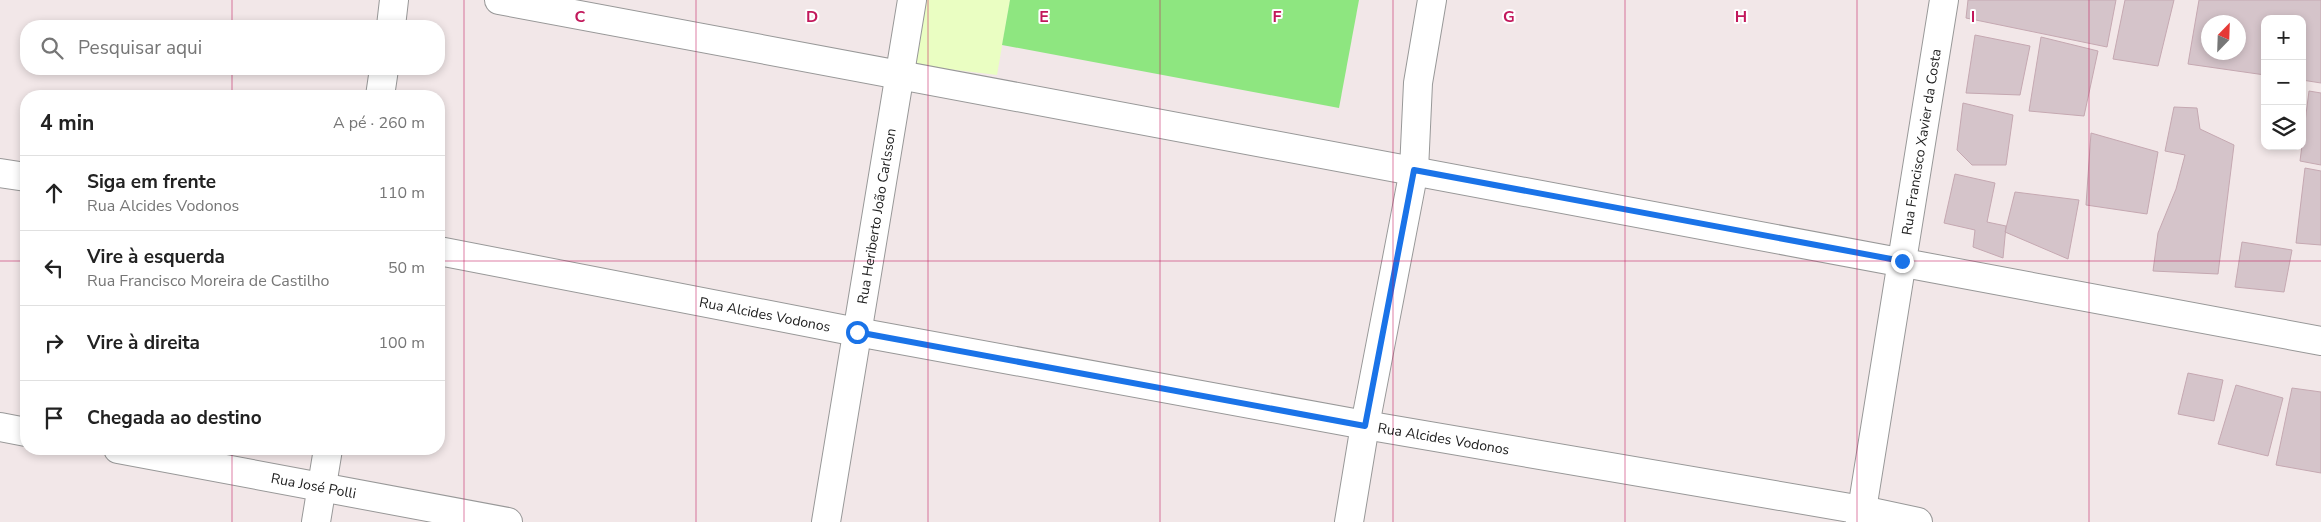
<!DOCTYPE html>
<html lang="pt">
<meta charset="utf-8">
<style>
body{margin:0;font-family:"Nunito Sans",sans-serif;background:#f6f6f6;color:#222}
.controls{position:absolute;right:15px;top:15px;display:grid;overflow:hidden;border-radius:10px;box-shadow:0 2px 8px #0003}
.controls button{width:45px;height:45px;display:grid;place-items:center;padding:0;border:0;border-bottom:1px solid #e0e0e0;background:#fff;color:#222;font:25px sans-serif}
.compass{position:absolute;left:2201px;top:15px;width:45px;height:45px;border-radius:50%;background:#fff;box-shadow:0 2px 8px #0003;rotate:23deg}
.stop{position:absolute;width:15px;height:15px;margin:-11px;border:4px solid #1a73e8;border-radius:50%;background:#fff}
.stop.end{background:#1a73e8;border-color:#fff;box-shadow:0 1px 5px #0008}
.list{margin:0;padding:0;list-style:none}
h2{display:flex;justify-content:space-between;align-items:center;height:65px;margin:0;padding:0 20px;font-size:21px}
h2 small{font-size:16px;font-weight:400;color:#767676}
.list li{display:grid;grid-template-columns:32px 1fr auto;gap:15px;align-items:center;box-sizing:border-box;height:75px;padding:0 20px;border-top:1px solid #e0e0e0}
.list b{display:block;font-size:19px;white-space:nowrap}
.list p{margin:0;font-size:16px;white-space:nowrap;color:#767676}
.list em{font-size:16px;font-style:normal;color:#767676}
.icon{flex:none;width:28px;height:28px;fill:none;stroke:currentColor;stroke-width:2;stroke-linecap:round;stroke-linejoin:round}
.map{position:relative;flex:none;width:2321px;height:522px;overflow:hidden}
.search{position:absolute;background:#fff;box-shadow:0 2px 8px #0003;left:20px;top:20px;width:425px;height:55px;display:flex;align-items:center;gap:12px;box-sizing:border-box;padding:0 18px;border-radius:20px;color:#767676;font-size:19px}
.panel{position:absolute;background:#fff;box-shadow:0 2px 8px #0003;left:20px;top:90px;width:425px;height:365px;border-radius:20px}
.map>svg:first-child{display:block}
</style>
<div class="map">
<svg width="2321" height="522" viewBox="0 0 2321 522">
<rect width="100%" height="100%" fill="#f2e7e8"/>
<path fill="#eafec2" d="M927,0H1010L997,75L915,65Z"/>
<path fill="#8ee680" d="M1010,0H1359L1339,108L1002,45Z"/>
<path fill="#d5c4ca" stroke="#c5a8b1" fill-rule="evenodd" d="M1968,0H2116L2107,47L1966,18Z
M2125,0H2174L2158,66L2113,59Z
M2199,0H2321V83L2302,80V19H2265V75L2188,64ZM2208,22H2238V52H2208Z
M1975,35L2030,46L2020,95L1966,93Z
M2041,37L2098,51L2084,116L2029,111Z
M2309,91L2321,93V165L2300,161Z
M1963,103L2013,115L2006,165H1972L1957,150Z
M2174,107L2197,108L2200,129L2234,145L2218,274L2153,271L2158,233L2176,189L2185,155L2165,151Z
M2091,133L2158,152L2147,214L2086,205Z
M2305,168L2321,171V245L2296,243Z
M1955,174L1995,183L1987,222L2006,226L2003,258L1973,247L1975,230L1944,223Z
M2015,192L2079,200L2068,259L2005,232Z
M2242,242L2292,250L2284,292L2235,287Z
M2188,373L2223,380L2214,421L2178,414Z
M2236,385L2283,398L2268,456L2218,444Z
M2292,388L2321,392V473L2276,465Z"/>
<g fill="none" stroke-linecap="round" stroke-linejoin="round">
<defs>
<g id="minor">
<path d="M499,0L2321,341"/>
<path d="M391,26L394,0"/>
<path d="M380,96L384,69"/>
<path d="M0,173L26,177"/>
<path id="s1" d="M439,251L857,332L1365,425L1862,510L1918,522"/>
<path d="M0,427L26,432"/>
<path id="s2" d="M118,449L508,522"/>
<path d="M316,522L328,449"/>
<path id="s3" d="M826,522L912,0"/>
<path d="M1349,522L1365,425L1414,170L1418,83L1432,0"/>
<path id="s4" d="M1860,522L1944,0"/>
</g>
</defs>
<use href="#minor" stroke="#989898" stroke-width="30"/>
<use href="#minor" stroke="#fff" stroke-width="28"/>
</g>
<g fill="none" stroke-linecap="round" stroke-linejoin="round">
<path stroke="#1a73e8" stroke-width="6" d="M857,332L1365,426L1414,170L1902,261"/>
</g>
<path fill="none" stroke="#c2185b" stroke-width="1" stroke-opacity="0.55" d="M232,0V26M464,0V522M696,0V522M928,0V522M1160,0V522M1393,0V522M1625,0V522M1857,0V522M2089,0V522M232,69V96M0,261H26M439,261H2321M232,449V522"/>
<g text-anchor="middle" stroke-width="4" stroke-linejoin="round" paint-order="stroke">
<g font-size="14" fill="#212121" stroke="#fff">
<text dy="5" stroke="none"><textPath href="#s4" startOffset="385">Rua Francisco Xavier da Costa</textPath></text>
<text dy="5" stroke="none"><textPath href="#s3" startOffset="310">Rua Heriberto João Carlsson</textPath></text>
<text dy="5" stroke="none"><textPath href="#s1" startOffset="332">Rua Alcides Vodonos</textPath></text>
<text dy="5" stroke="none"><textPath href="#s1" startOffset="1022">Rua Alcides Vodonos</textPath></text>
<text dy="5" stroke="none"><textPath href="#s2" startOffset="199">Rua José Polli</textPath></text>
</g>
</g>
<g font-size="16" text-anchor="middle" font-weight="bold" fill="#c2185b" stroke="#fff" stroke-width="4" stroke-linejoin="round" paint-order="stroke">
<text x="580" y="22">C</text>
<text x="812" y="22">D</text>
<text x="1044" y="22">E</text>
<text x="1277" y="22">F</text>
<text x="1509" y="22">G</text>
<text x="1741" y="22">H</text>
<text x="1973" y="22">I</text>
</g>
</svg>
<div class="controls">
<button>+</button>
<button>−</button>
<button><svg class="icon" aria-label="layers" viewBox="0 0 24 24"><path d="M12 4l9 5-9 5-9-5zM3 14l9 5 9-5"/></svg></button>
</div>
<svg class="compass" viewBox="-18 -18 36 36"><path d="M0-13l5 13h-10z" fill="#e53935"/><path d="M0 13l5-13h-10z" fill="#767676"/></svg>
<div class="stop" style="left:857px;top:332px"></div>
<div class="stop end" style="left:1902px;top:261px"></div>
<div class="search"><svg class="icon" aria-label="search" viewBox="0 0 24 24"><circle cx="10" cy="10" r="6"/><path d="M15 15l6 6"/></svg>Pesquisar aqui</div>
<section class="panel">
<h2>4 min<small>A pé · 260 m</small></h2>
<ul class="list">
<li><svg class="icon" aria-label="ahead" viewBox="0 0 24 24"><path d="M12 20V5M6 11l6-6 6 6"/></svg><div><b>Siga em frente</b><p>Rua Alcides Vodonos</p></div><em>110 m</em></li>
<li><svg class="icon" aria-label="left" viewBox="0 0 24 24"><path d="M17 20v-9H6M10 6l-5 5 5 5"/></svg><div><b>Vire à esquerda</b><p>Rua Francisco Moreira de Castilho</p></div><em>50 m</em></li>
<li><svg class="icon" aria-label="right" viewBox="0 0 24 24"><path d="M7 20v-9h11M14 6l5 5-5 5"/></svg><div><b>Vire à direita</b></div><em>100 m</em></li>
<li><svg class="icon" aria-label="arrive" viewBox="0 0 24 24"><path d="M6 21V4h12l-3 4 3 4H6"/></svg><div><b>Chegada ao destino</b></div></li>
</ul>
</section>
</div>
